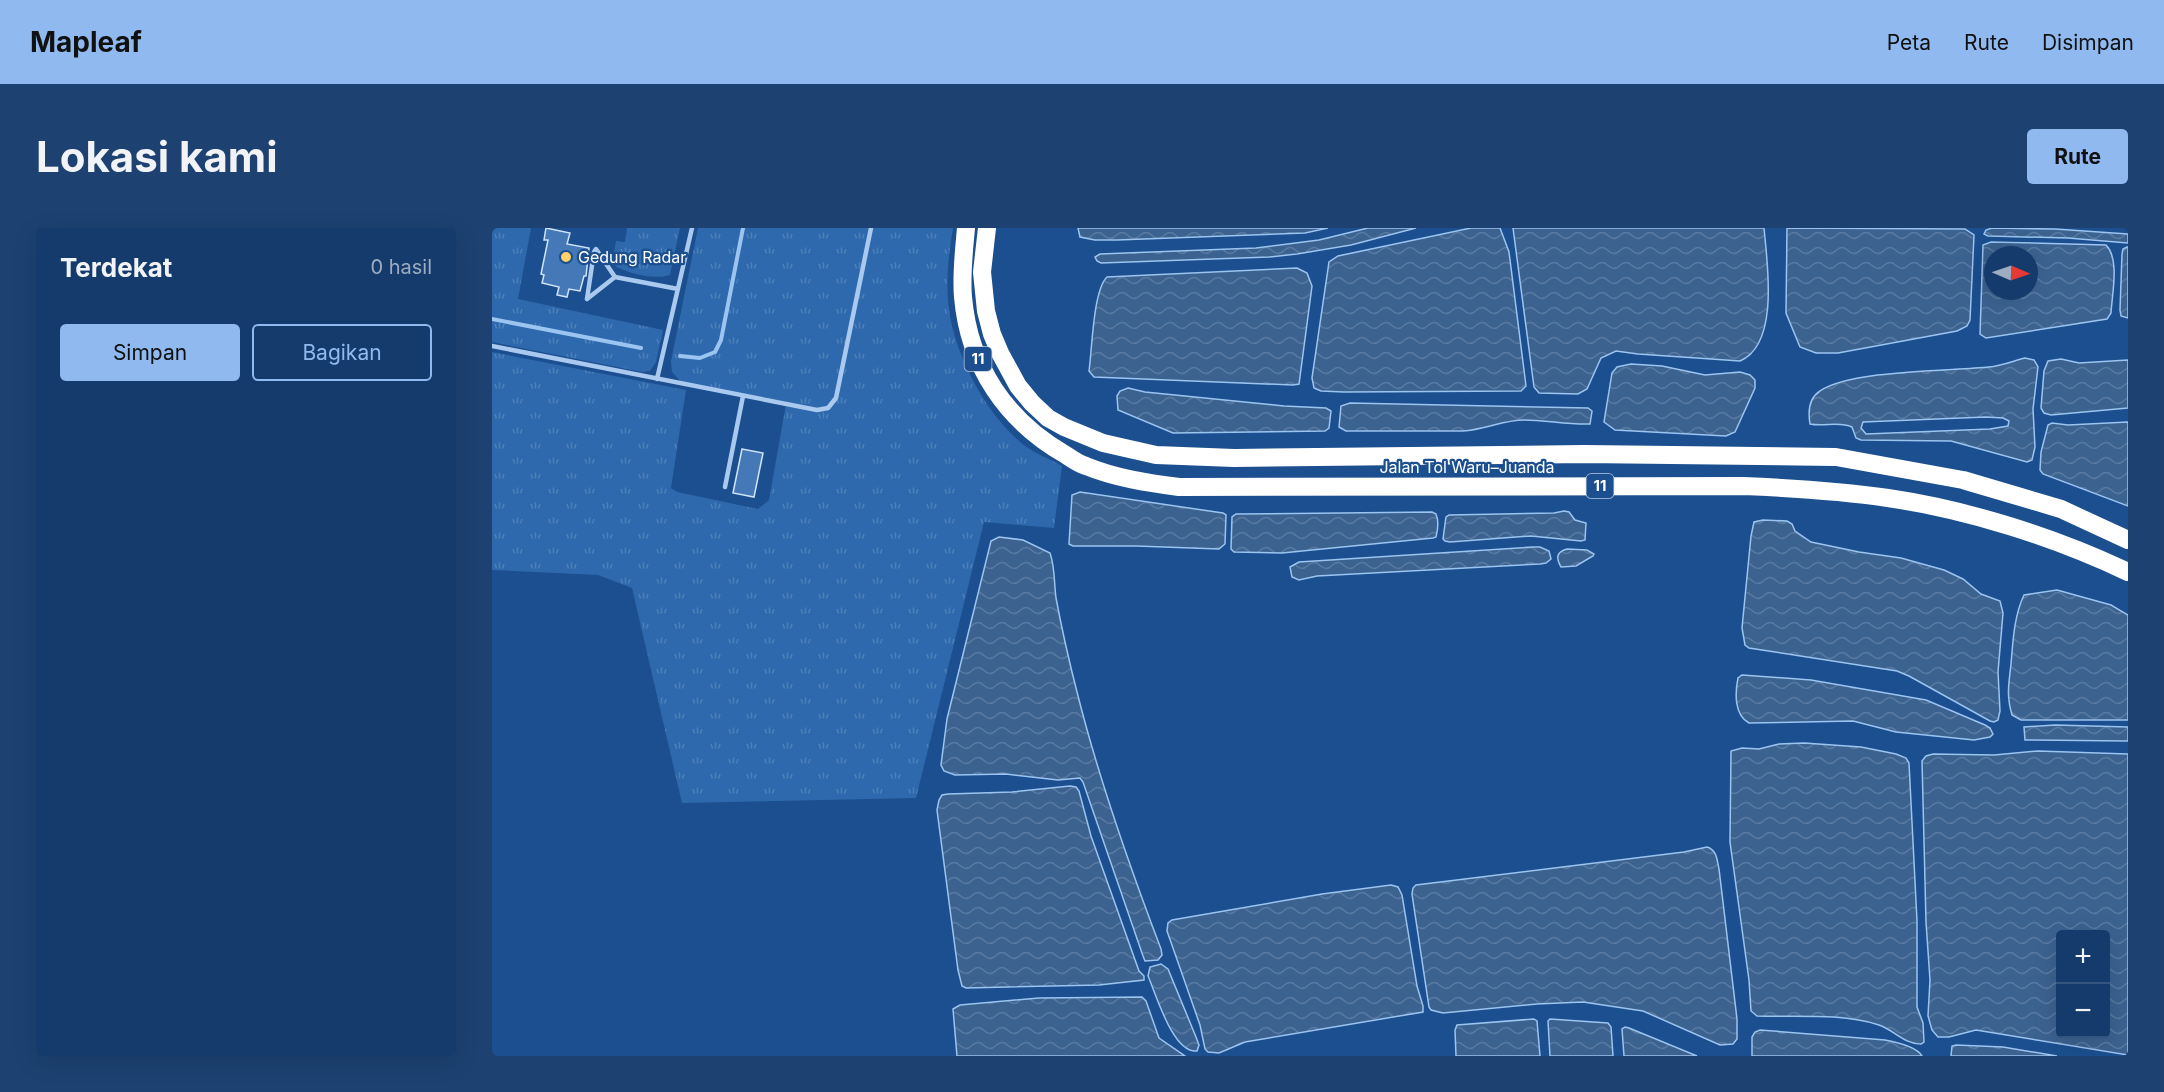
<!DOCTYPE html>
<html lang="id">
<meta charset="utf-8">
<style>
body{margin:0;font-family:Inter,sans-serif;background:#1d4271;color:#f1f3f6}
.controls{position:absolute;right:18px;bottom:18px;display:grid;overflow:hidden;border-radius:6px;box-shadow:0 6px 24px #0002}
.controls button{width:54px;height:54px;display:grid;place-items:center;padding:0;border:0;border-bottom:2px solid #33557e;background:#143b6b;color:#f1f3f6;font:30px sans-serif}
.compass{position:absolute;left:1492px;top:18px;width:54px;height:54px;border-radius:50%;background:#143b6b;box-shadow:0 6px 24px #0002;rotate:92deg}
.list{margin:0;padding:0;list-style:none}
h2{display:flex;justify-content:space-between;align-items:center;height:78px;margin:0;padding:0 24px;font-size:26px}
h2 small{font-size:20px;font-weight:400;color:#9dadc1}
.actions{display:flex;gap:12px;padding:18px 24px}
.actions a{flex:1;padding:14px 0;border:2px solid #90b9f0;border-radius:6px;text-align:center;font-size:21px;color:#90b9f0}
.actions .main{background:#90b9f0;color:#111}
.map{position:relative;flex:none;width:1636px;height:828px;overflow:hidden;border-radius:6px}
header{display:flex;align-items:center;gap:36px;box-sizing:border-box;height:84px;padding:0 30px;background:#90b9f0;color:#111}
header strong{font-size:28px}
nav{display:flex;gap:33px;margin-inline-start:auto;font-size:21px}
.intro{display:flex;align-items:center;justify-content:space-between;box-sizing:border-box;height:144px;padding:0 36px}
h1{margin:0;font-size:42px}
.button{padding:15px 27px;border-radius:6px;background:#90b9f0;color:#111;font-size:21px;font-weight:700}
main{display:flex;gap:36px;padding:0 36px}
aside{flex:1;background:#143b6b;border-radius:6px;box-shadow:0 6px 24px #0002}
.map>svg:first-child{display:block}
</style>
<header>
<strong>Mapleaf</strong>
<nav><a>Peta</a><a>Rute</a><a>Disimpan</a></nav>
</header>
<div class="intro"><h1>Lokasi kami</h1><a class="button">Rute</a></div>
<main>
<aside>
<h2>Terdekat<small>0 hasil</small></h2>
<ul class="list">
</ul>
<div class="actions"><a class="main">Simpan</a><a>Bagikan</a></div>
</aside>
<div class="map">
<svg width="1636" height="828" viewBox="0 0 1636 828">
<defs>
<pattern id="grass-tufts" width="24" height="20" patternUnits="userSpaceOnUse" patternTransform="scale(1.5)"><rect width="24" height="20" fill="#2e69ad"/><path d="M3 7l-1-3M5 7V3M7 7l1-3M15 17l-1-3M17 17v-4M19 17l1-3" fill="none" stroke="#4d80b9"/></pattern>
<pattern id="water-waves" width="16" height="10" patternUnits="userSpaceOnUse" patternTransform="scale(1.5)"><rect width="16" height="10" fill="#3c6290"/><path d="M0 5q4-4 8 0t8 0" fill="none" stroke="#597aa1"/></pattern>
</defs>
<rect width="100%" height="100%" fill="#1b4f8f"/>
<path fill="url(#grass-tufts)" d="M0,0H39L26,71L171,102L164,134L158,143L150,144L0,114Z
M135,0H188L178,47C162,52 138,46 123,38L121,31L124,13L133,14Z
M206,0H461C456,29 453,59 458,88C466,133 496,189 533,218C544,226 558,231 570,238L562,300L492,294L424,570L190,575L140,360L106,347L0,342V124L194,162L179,260L185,264L266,281L277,272L294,176L191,156L180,144L179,133Z"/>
<path fill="url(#water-waves)" stroke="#9cc4f0" stroke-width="1.5" fill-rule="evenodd" d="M586,0H836L813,5L625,12H603L588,9Z
M876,0H924L859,17L805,26L777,29L609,35L605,33L603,29L608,26L764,20L827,12Z
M979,0H1008L1017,24L1034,158L1029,163L852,164L829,163L822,160L820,150L837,34L846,28Z
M1021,0H1272C1275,34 1288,116 1248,133L1146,126L1124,123L1109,130L1095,161L1086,166L1047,165L1042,159Z
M1295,0L1473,1L1482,7L1478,92L1475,98L1465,103L1346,125H1324L1308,119L1294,85Z
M1500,0L1563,1L1636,6V15L1576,10L1496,8L1492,6L1494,2Z
M1499,14L1614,17C1628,31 1620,66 1619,85L1615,91L1494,110L1488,106L1491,17ZM1501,27H1537V63H1501Z
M1635,19H1636V90L1629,88L1628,82L1630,26L1631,21Z
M805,40L815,45L820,58L807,156L801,157L602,149L597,143C600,123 601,62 615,49Z
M1533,130L1542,132L1546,139L1541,181L1543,219L1540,232L1535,234L1459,213L1369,212L1364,210L1360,199C1347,193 1332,199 1318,196C1316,184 1317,170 1328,163C1359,142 1457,143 1497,139C1509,138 1521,133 1533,130ZM1494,189L1511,190L1517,193L1516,198L1498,201L1374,206L1369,200L1371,194Z
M1569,131L1587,135L1636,132V180L1559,187L1552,185L1549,180L1552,143L1556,133Z
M1139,136L1170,138L1213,147L1248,144L1258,147L1263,152V160L1243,204L1234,208L1123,202L1112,194L1120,145L1125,139Z
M636,160L653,164L792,178L834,180L839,183L837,200L833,203L681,205L626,182L625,168L628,163Z
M858,175L1096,180L1100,183L1098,196C1076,197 1054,192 1032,192C1011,192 992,202 971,203H854L847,199L849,178Z
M1636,194V278L1551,246L1548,242L1549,224L1556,197L1560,195L1576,197Z
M588,264L731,285L734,287L733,316L727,321L644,318H581L577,316L580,267Z
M1072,283L1077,284L1083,292L1094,295L1093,312L1089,313L1039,308L958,314L953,313L951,311L954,289L957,287L1062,285Z
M940,284L944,286C947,293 946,301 944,309L941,310L790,325L742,324L739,321L740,289L744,286Z
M1271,292L1295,293L1300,296L1303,303L1319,314L1367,324L1409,330L1452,342L1471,351L1489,366L1508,373L1511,385L1506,444L1508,483L1506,492L1502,494L1498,493L1417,448L1405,443L1257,420L1253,417L1250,400L1259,308L1262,294Z
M507,309L531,312L558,325C563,339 562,355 564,370C570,402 577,433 585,464C607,552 637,637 669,721L670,727L666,732L653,733L651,728L591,554L588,550L566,552L514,546L463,547L452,543L449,537L455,491L499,313Z
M1041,319H1048L1057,323L1059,331L1054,335L1048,336L825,348L807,352L800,349L798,339L807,334Z
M1075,321L1095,322L1102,326L1101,328L1084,338L1069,339C1064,330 1064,324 1075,321Z
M1565,362L1619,377L1636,387V492H1529L1520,487C1514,466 1517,456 1519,436C1521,413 1522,388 1532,367Z
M1250,447L1319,452L1434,472L1493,497L1498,500L1501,506L1498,509L1482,512L1404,504L1361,493L1257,495C1242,487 1243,465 1246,450Z
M1563,497L1636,499V513L1533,512L1532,499Z
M1312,515L1369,519L1404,526L1414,530L1417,535L1425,693V779L1431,795L1432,814L1429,816C1412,816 1402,802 1387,797C1351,785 1303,789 1265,788L1259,783L1257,752L1238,614L1239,523L1250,520L1267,521L1287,516Z
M1546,523L1636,526V827L1484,802L1457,809H1446L1440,802L1436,788L1438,752L1434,694L1430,533L1434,528L1441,526L1502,527ZM1568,706H1614V806H1568Z
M578,558L584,559L587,563L599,608L647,743L652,748V752L607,757L474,760L470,758L466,742L445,582L447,572L450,567L456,566L520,564Z
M1215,619C1225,622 1225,632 1227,641L1245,791V811L1241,816L1228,817L1151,783L1091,774L1045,776L951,785L939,782L937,779L920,666L921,660L924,657L1192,624Z
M899,657L906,659L910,667L925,758L931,778V784L753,814L727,825L716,824L713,821L708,797L675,703L676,695L680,692L830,666Z
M669,736L676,741L704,809L707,817L705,823C681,826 664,766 656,748L658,739Z
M650,769L654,773L667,810L693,828H465L461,781L468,777L547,770Z
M1042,791L1045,793L1048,828H964L963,802L965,797Z
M1058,791L1116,795L1119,799L1121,828H1058L1056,793Z
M1133,799L1137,800L1205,828H1132L1130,801Z
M1268,802L1393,812C1404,814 1424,818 1430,828H1260V809L1263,804Z
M1464,817L1511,819L1565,828H1459L1460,818Z"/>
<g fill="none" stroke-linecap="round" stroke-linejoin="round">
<path stroke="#9cc4f0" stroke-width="4" d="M0,91L149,120
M188,128L208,130L223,124L229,112L251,0"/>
</g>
<path fill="#4478b7" stroke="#cfe3fa" stroke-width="1.5" d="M54,0L78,5L75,16L97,20L94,48H92L88,63L77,61L75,69L65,67L67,59L50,55L52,47L49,46L56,12H52Z
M250,221L271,225L262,269L241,265Z"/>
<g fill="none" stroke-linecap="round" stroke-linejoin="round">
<path stroke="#a9c9ee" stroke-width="4.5" d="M95,71L102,24L104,21L123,49L186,61
M95,71L123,49
M0,118L325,182L336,180L344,170L379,0
M165,151L200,0
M233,259L251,168"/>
<path stroke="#fff" stroke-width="18" d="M474,0C472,23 469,46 471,69C477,138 514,193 574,227C580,231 587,236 594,238C623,250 656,255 687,259L1251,258C1299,260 1348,263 1396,270C1477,282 1562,309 1636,344
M495,0L490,44L494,83L500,106L508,125L526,158L540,175L556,190L572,199L611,215L664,227L742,230L1092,226L1344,229L1471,252L1569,281L1636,312"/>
</g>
<circle fill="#ffd166" stroke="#1b4f8f" stroke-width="2" cx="74" cy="29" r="6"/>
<g text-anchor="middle" stroke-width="4.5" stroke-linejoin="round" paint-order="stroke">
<g fill="#1b4f8f" stroke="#bbcadd" stroke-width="1.5">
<rect x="472.5" y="119" width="27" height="24" rx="4.5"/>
<rect x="1094.5" y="246" width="27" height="24" rx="4.5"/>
</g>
<g font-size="15" font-weight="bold" fill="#fff">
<text x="486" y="136">11</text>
<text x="1108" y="263">11</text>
</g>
<g font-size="16" fill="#fff" stroke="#1b4f8f" text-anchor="start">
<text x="86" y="35">Gedung Radar</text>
</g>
<g font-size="16" fill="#fff" stroke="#1b4f8f">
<text x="975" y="245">Jalan Tol Waru–Juanda</text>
</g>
</g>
</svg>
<div class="controls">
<button>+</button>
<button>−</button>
</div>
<svg class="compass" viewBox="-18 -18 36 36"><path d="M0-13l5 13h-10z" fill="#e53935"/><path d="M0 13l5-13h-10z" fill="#9dadc1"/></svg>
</div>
</main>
